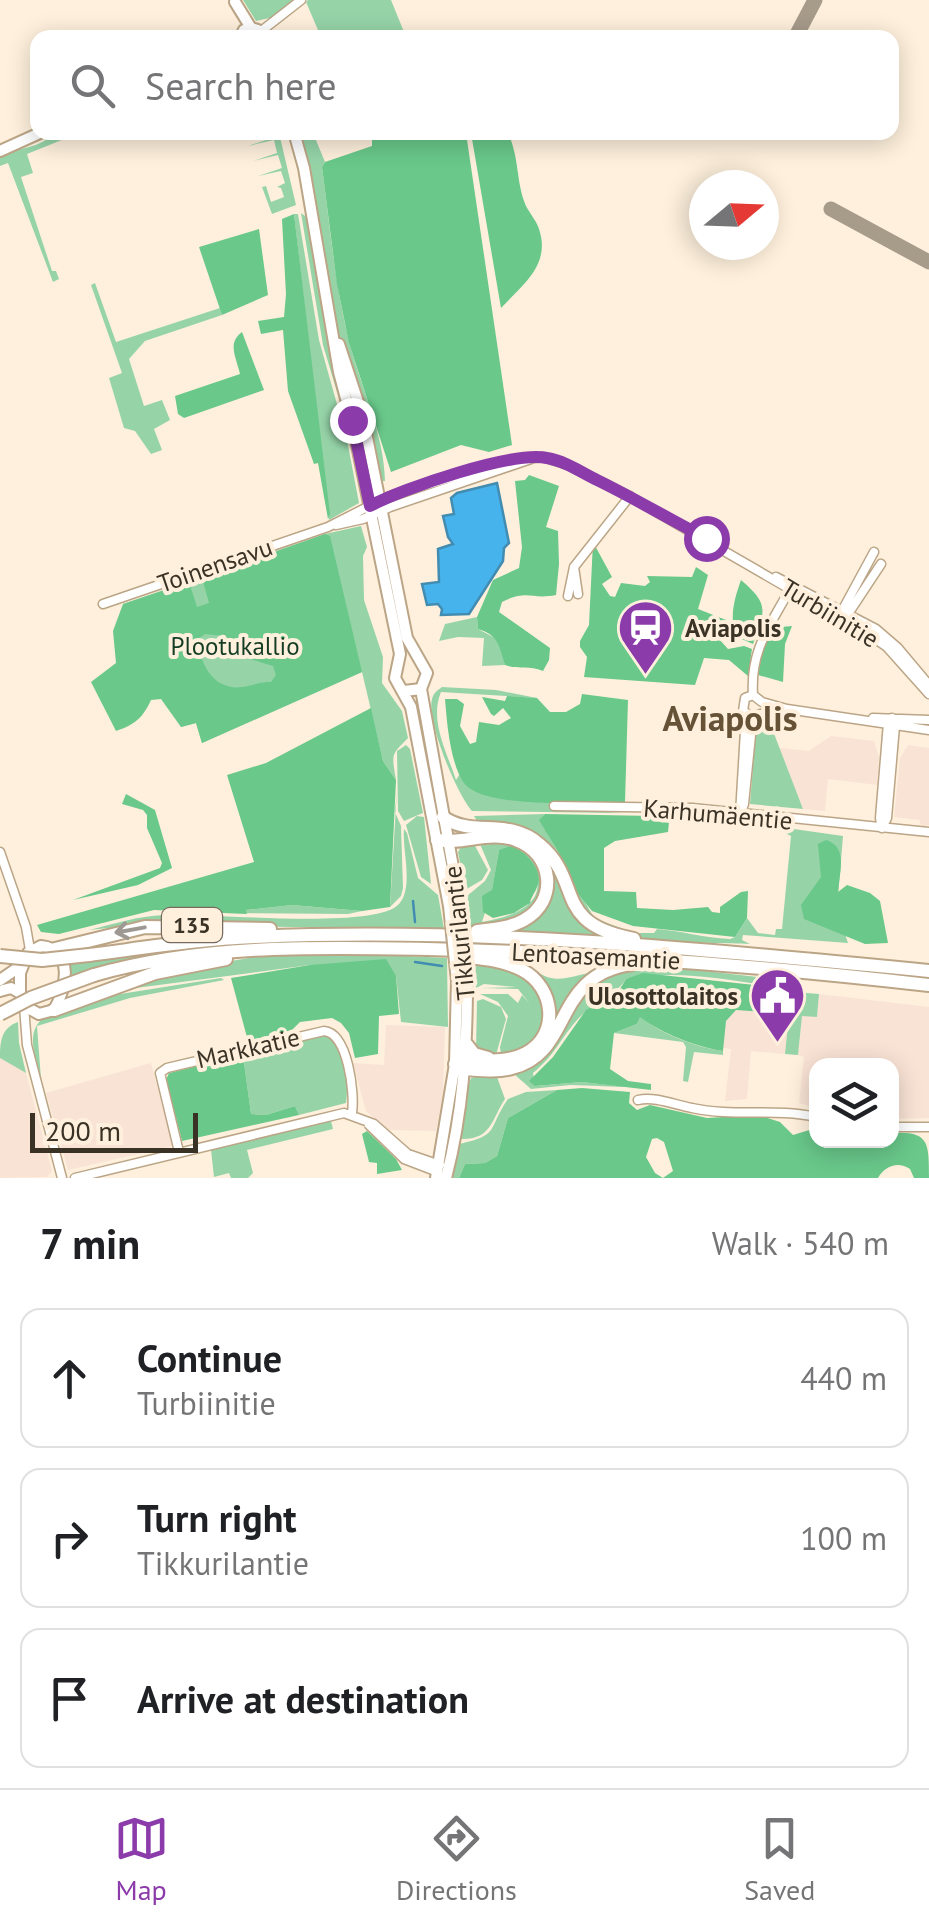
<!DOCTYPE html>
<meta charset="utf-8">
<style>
body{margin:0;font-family:"PT Sans",sans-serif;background:#f2f2f2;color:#202124}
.controls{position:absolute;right:30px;bottom:30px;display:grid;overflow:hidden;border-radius:20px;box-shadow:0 5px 25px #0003}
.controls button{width:90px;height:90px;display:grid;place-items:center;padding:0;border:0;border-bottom:2px solid #e0e0e0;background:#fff;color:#202124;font:50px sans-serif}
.compass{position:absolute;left:689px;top:170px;width:90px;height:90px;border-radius:50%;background:#fff;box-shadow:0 5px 25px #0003;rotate:71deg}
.scale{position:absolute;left:30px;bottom:25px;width:168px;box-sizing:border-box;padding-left:10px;border:5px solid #3b3226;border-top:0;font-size:28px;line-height:35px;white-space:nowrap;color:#3b3226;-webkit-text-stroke:8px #fef0dc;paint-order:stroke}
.stop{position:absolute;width:30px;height:30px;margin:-22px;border:8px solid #8b3baa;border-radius:50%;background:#fff}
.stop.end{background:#8b3baa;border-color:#fff;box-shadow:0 2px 10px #0008}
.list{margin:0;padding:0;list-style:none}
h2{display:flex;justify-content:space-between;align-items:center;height:130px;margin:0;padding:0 40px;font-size:42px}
h2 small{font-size:32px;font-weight:400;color:#757577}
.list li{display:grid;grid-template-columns:65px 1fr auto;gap:30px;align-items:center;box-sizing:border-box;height:140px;margin:0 20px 20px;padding:0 20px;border:2px solid #e0e0e0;border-radius:20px}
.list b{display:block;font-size:38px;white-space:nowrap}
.list p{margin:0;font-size:32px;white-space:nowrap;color:#757577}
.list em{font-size:32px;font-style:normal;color:#757577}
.icon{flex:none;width:55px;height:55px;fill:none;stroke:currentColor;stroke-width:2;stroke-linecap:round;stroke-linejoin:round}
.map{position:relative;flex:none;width:929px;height:1178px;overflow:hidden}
.search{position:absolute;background:#fff;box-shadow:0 5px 25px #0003;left:30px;right:30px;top:30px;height:110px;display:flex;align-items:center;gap:25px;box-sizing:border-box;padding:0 35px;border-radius:20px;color:#757577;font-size:38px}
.sheet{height:610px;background:#fff}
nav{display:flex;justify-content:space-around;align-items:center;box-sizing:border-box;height:140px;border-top:2px solid #e0e0e0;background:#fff;font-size:28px;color:#757577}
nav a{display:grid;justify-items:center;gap:5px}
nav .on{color:#8b3baa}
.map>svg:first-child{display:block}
</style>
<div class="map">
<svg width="929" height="1178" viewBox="0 0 929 1178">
<rect width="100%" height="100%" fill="#fef0dc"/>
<path fill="#f9e3d5" d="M831,736L874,741L879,757L877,785L828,779L825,811L803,809L779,748L809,751Z
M908,745L929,748V825L922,827L919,820L894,817L900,758Z
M701,982L789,1014L785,1054L751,1051L747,1099L725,1101L731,1049L694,1044Z
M819,994L929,1007V1118L892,1119V1066H816V1108L799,1103L804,1057L798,1055L802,1015L817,1017Z
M386,1025L445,1027L443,1093L436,1131L388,1130L366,1111L353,1063L384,1065Z
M0,1058L26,1073L52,1171L47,1177L0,1178Z
M151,1063L173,1146L68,1170L46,1093Z"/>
<path fill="#96d4a8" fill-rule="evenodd" d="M243,0H297L274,17L256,21Z
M308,0H391L406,37H385L381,30L361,37H321L306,2Z
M54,133H79L27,154L33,173L21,177L52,271H56L59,279L53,282L8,163L0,166V155C19,147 40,149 54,133Z
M273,133H279L296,205L272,214L262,187L266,186L271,202L284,197L281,188L277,187L285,183L281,171L258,176L282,168L278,155L253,161L277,153L274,140L248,146L272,138Z
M299,133H313L325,162L322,167C330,226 335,287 350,345C362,390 384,434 385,481H380L332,311Z
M301,213L308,218L363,487L359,486L347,426L323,345Z
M294,214H298L319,340L347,440L359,503L329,520Z
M95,283L116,342L220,308L222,315L145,341L129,359L144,406L162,400L170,420L154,429L162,450L151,454L135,431L124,428L109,378L122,373L91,285Z
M361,526L367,547L363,556L364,600L383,657L382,683L402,711L408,738C390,756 392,754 396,780L383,761L362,672L202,743L196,723L181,727L123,604L325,534Z
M477,617L478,629L499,640L505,665L482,666L484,638L458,637L439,641L445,624Z
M442,687L496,690L537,698L441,692C429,721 447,752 456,780L461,772L465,784L541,802L555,801V808L622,813L472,811C457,794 426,721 432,699C434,692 437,691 442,687Z
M756,729L773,731L803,809L750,804Z
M406,745L410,749L423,813L404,821L398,811L397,751Z
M397,789L395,812L401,826L403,888L401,896L390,907Z
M545,814L540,820L594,918L634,933H654L657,929C683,931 704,938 730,939L735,937L747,918L758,933L775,935L776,929H782L791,836L787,834V828L843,836L837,909L848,943L743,935L742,940L750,944C709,942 625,946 591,920C584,914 579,903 573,895C544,851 537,820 477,821L474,816Z
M417,816L424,817L431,884L421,877L406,825Z
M404,829L407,833L418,878L438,895L444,929L138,925L89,930C113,924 138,916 164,915C205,912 375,931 399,904C414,887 402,850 404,829Z
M505,840L514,842L538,860L543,890L529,913L491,927L471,928L467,896L485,881L491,870L480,844ZM519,848C558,892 531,914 482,922L492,891L499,850Z
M474,844L488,870L482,880L465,890L458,852L461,847Z
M548,857L571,907L620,939L495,934L535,915Z
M292,905L362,911L348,914L220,913Z
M257,940H445L446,945H290L71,977L70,963L174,947Z
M387,955L447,958L448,1027L401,1022L396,976L310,965L113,991L179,970L261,956Z
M475,961L522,973L546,1003L541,1036L522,1050L501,1055L500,1047L508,1016L498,1002L480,994H508L518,1003L522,995L530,1004L518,989L481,988L516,987L484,984L476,988Z
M661,966L784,980L783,985L795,987V992L819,994L817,1017L802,1016L798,1055L785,1054L789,1015L774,1013L777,989H793C735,982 684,968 626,979C615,996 598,999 584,1013C563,1032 558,1053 533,1073L535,1086L582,1082L629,1087L570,1085L531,1089L514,1074L585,987L630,967Z
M532,970C537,971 542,975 547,977C562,982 576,975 589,973L550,1037L552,1021Z
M221,978L224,980L130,998L37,1026L41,1079C37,1060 25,1036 41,1020L114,995Z
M483,999L501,1007L506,1019L496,1055L476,1050L477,1001Z
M640,1016C658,1033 698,1048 723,1051V1055L694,1052L688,1082L683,1081L686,1047L683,1042L614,1033L637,1024Z
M18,1022L19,1043L26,1073L0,1058C0,1042 1,1028 18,1022Z
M329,1034C346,1047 349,1083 346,1103L299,1115L295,1106L266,1115L251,1114L243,1055Z
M478,1076L497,1077L505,1099C491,1120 492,1140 460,1139L468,1086L471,1078Z
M557,1090L508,1118L497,1156L485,1163L465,1164L459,1178H451L459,1144C501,1135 487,1129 508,1099L526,1092Z
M331,1121L333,1129L247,1150L253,1173L248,1178H231L229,1173L214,1177L211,1150Z"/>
<path fill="#69c88a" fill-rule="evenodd" d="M372,133H466L512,445L489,452L461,445L391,472L349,343L337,284L322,167L325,162L372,146Z
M471,133H508C519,157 516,177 524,201C527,211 536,219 539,229C551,265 523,284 501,308Z
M294,214L330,514L328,519L318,463L314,464L288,391L283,330L261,334L258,321L284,317L286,294L282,219Z
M259,229L268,295L222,315L199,247Z
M242,332L264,390L184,418L178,414L175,396L240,374C236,357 227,343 242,332Z
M529,475L559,486L546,527L558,531L559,564L556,595C531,600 528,589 502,602L499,612L550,648L549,660L543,671C528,665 518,670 505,665C499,646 499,635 478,629L477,617L493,580L519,568L522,547L515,481L525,480Z
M325,534L330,536L362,672L202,743L196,723L181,727L161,699L151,700C143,718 134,725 116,731L91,682L116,663L113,631L123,604L189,582L197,607L209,603L202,578ZM205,634L223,636C243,661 243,656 273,666L276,675L271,682C260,682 257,684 248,686C216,694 200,667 198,639Z
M593,542L612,577L602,584L610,596L615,597L621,583L645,586L650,582L647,576L692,577L696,567L708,575L698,609L726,620L728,632L725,635L711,627L705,630L706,636L719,639L728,649L744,646L752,649L748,676L729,660L704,658L695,685L584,677L587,657L580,647V641L589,625Z
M741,580C770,605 765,610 753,644L735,636C730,614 734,600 741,580Z
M792,626L785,644L783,682L758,675L765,637L781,627Z
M582,694L628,700L625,802C592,802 484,810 464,783C450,763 447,723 445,699H457L464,704L460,726L470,744L476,742L479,722L499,725L511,718L503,708L494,716L491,714L482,697L505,701L507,696L537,698L550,712H566L580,704Z
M371,708L383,761L396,780L390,907L362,911L292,905L246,910L247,914L154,910L59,934L41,932L37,925L254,862L227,775L266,763Z
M126,794L155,810L172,868L138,885L73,900L160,868L162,863L147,828V815L143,810L122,804Z
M545,814L653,816L669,822L668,832L615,841L604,848V891L636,892L637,908L673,910L708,907L712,912L720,913V907L741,892L748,891L747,918L735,937L633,926L592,911L576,891L564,862L539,820Z
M826,840C849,847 839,873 838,892L847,885L870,893L880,901L888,943L865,944L804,919L801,905L821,877L818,844Z
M511,846C524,849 545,871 537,887C535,893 531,897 530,903L514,913L493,918L483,912L482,896L492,890L499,850Z
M386,959L396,976L399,1014L379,1016L378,1054L355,1058L349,1033L341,1023L332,1018L300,1022L292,1030L248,1041L231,978L310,965Z
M643,973L793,989V1014L736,1010L726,1021L723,1051C696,1047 661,1033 640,1017L637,1024L614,1033L610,1069L628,1081L651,1084V1090L582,1082L535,1086L529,1081L553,1057L586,1010L618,992L626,979Z
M243,1055L251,1114L266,1115L295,1106L299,1115L182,1141L166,1080L169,1073Z
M582,1088L630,1092L629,1103L637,1110L650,1105L707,1118L758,1115L780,1122L793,1135L816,1128V1140H892V1133C929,1131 929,1142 929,1178H914L910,1169C898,1161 885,1166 878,1178H459L465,1164L485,1163L497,1156L508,1118L557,1090ZM657,1138L664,1142L673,1171L663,1178L655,1173L646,1157L652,1139Z
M367,1131L396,1159L402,1170L377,1174V1163L369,1162L362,1134Z"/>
<path fill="#46b3ec" stroke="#438cb1" stroke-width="2.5" d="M497,483L509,543L504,548L503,561L469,614L441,615L442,609L438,604L427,605L422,584L439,582L438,549L453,544L448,537L443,516L454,514L451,498L457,493Z"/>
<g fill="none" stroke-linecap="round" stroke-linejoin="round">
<path stroke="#438cb1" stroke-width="2.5" d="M413,901L415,922
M415,962L442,966"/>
<path stroke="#a79b8a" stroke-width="15" d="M795,38L815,0
M831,209L929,262"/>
<defs>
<path id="minor" d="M260,32L301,0
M336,525L363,519L390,507L531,459
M574,567L630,496
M776,577L876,629L898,648L929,685
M568,596L574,567L578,594
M103,604L328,527L387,497L507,461L543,457L568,465L627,495L871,636L887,647L929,694
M842,611L874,552
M846,617L881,564
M753,695C750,650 770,626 790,589
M787,709L762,702L753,695L745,698L743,711L751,716L787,709L929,730
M873,718L929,720
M554,806L692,808L929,832
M740,814L746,714
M740,814L744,804L753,716
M882,828L887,818L895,726L892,718
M882,828L880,818L888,723
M0,852L26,927L30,950
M24,1006L27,1045L62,1178
M638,1100C655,1096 675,1105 692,1108C733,1117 775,1108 816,1117
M369,1125L404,1159L438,1172
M892,1127H929
M179,1152L160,1073L167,1068L324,1031C348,1033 355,1093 352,1113
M75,1178L344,1113L374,1124L408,1154L440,1165"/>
<path id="major" d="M235,2L251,28L258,30L262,38
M240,38L244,30L251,28
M294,132L304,168L339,372L352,421L400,654L395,678L411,707L449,906
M0,151L42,132
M339,344L363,417L407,638L427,673L421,689L404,691
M421,689L460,906
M41,946C74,949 67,988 54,1010L39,1014L24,1006L20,993V973L28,953Z
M0,980L22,965
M0,991L11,988L20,993
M436,1178L455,1064L457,981
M446,1178C463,1113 467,1048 467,981"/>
<path id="highway" d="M443,817C472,838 508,817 539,844C585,882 550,923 634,939
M437,840C463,845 489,830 516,840C553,853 559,901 524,920C510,928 493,929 477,931
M55,949L145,927L270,929
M89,955C144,948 200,939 255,937C480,927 705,949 929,971
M94,975C202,944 316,947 427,949C595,953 762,966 929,985
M54,1010L155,973L226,959
M467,1045L474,1054L488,1058
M455,1064C478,1058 504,1065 526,1053C560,1035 555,987 522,970C505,961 486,959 468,957
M465,1069C480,1070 498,1072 512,1068C574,1053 551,975 632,964"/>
</defs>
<use href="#minor" stroke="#bba586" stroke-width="11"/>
<use href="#major" stroke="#bba586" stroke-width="14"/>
<use href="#highway" stroke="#bba586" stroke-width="16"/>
<use href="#minor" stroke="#fff" stroke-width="8"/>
<use href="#major" stroke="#fff" stroke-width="10"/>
<use href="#highway" stroke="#fff" stroke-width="12"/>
<defs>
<path id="major-bridge" d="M449,906L457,981
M460,906L467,981"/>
<path id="highway-bridge" d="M0,956L42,960L89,955
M0,1014L31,998L94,975"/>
</defs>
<use href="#major-bridge" stroke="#bba586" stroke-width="14" stroke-linecap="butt"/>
<use href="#highway-bridge" stroke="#bba586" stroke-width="16" stroke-linecap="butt"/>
<use href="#major-bridge" stroke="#fff" stroke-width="10"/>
<use href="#highway-bridge" stroke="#fff" stroke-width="12"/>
</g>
<defs><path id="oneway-shaft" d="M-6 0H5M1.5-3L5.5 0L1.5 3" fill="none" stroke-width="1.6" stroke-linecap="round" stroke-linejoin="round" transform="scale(2.5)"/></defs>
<use stroke="#9d9892" href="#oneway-shaft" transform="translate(130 930) rotate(170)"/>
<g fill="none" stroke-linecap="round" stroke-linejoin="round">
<path stroke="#8b3baa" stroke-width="12" d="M352,420L370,506C404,488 512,451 547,458C565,461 581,472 597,480C634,498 669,519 706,538"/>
</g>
<defs>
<symbol id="station-pin" viewBox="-11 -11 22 30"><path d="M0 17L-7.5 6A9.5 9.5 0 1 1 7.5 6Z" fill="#8b3baa" stroke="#fef0dc"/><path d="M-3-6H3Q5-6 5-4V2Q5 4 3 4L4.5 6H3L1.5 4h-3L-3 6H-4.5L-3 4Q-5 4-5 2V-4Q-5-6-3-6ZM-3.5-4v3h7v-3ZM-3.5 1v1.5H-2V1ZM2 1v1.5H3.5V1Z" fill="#fff"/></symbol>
<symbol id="civic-pin" viewBox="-11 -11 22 30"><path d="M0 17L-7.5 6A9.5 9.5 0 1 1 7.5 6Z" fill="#8b3baa" stroke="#fef0dc"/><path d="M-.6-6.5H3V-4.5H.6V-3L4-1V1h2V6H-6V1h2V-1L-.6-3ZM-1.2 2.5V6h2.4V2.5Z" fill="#fff"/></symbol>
</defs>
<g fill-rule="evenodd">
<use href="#station-pin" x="614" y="596" width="63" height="86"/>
<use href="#civic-pin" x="746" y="964" width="63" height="86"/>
</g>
<g text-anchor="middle" stroke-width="8" stroke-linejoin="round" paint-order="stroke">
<rect fill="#fef0dc" stroke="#766b5d" stroke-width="2.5" x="162" y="908" width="60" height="34" rx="8"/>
<g font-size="22" font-weight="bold" fill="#3b3226">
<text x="192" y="933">135</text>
</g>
<g font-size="25" fill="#3b3226" stroke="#fef0dc">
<text transform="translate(215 565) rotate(-19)" y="9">Toinensavu</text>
<text transform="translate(830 613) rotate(31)" y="9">Turbiinitie</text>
<text transform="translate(718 814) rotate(5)" y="9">Karhumäentie</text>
<text transform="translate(459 933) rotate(-96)" y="9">Tikkurilantie</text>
<text transform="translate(596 956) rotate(3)" y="9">Lentoasemantie</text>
<text transform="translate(248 1048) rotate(-13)" y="9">Markkatie</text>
</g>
<g font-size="25" font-weight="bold" fill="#3b3226" stroke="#fef0dc" text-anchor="start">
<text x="685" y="637">Aviapolis</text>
<text x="738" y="1005" text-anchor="end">Ulosottolaitos</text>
</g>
<g font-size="25" fill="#153d24" stroke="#fef0dc">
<text x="235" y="655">Plootukallio</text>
</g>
<g font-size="35" font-weight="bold" fill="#665236" stroke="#fef0dc">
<text x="730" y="731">Aviapolis</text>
</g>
</g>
</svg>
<div class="controls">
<button><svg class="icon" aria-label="layers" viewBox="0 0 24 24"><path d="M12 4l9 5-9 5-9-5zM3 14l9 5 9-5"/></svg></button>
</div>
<svg class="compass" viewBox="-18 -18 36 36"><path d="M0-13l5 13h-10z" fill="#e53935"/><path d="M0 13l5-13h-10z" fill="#757577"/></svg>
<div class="scale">200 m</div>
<div class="stop" style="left:706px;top:538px"></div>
<div class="stop end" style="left:352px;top:420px"></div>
<div class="search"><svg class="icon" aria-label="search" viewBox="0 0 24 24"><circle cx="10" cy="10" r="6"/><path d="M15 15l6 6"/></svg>Search here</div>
</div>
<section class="sheet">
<h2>7 min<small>Walk · 540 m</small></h2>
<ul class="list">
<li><svg class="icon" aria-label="ahead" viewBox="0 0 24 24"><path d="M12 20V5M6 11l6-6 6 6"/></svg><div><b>Continue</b><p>Turbiinitie</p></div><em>440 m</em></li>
<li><svg class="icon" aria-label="right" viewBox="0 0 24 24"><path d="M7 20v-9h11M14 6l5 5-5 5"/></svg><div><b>Turn right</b><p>Tikkurilantie</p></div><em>100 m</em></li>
<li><svg class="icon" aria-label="arrive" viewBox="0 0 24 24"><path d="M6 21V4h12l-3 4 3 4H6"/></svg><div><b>Arrive at destination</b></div></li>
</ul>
</section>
<nav>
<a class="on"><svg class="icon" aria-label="map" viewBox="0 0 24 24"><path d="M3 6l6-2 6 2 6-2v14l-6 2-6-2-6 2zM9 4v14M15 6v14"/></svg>Map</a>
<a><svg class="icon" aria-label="directions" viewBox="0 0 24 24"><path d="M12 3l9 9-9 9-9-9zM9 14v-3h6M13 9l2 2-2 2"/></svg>Directions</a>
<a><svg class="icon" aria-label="saved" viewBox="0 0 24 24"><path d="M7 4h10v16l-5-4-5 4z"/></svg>Saved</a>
</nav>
